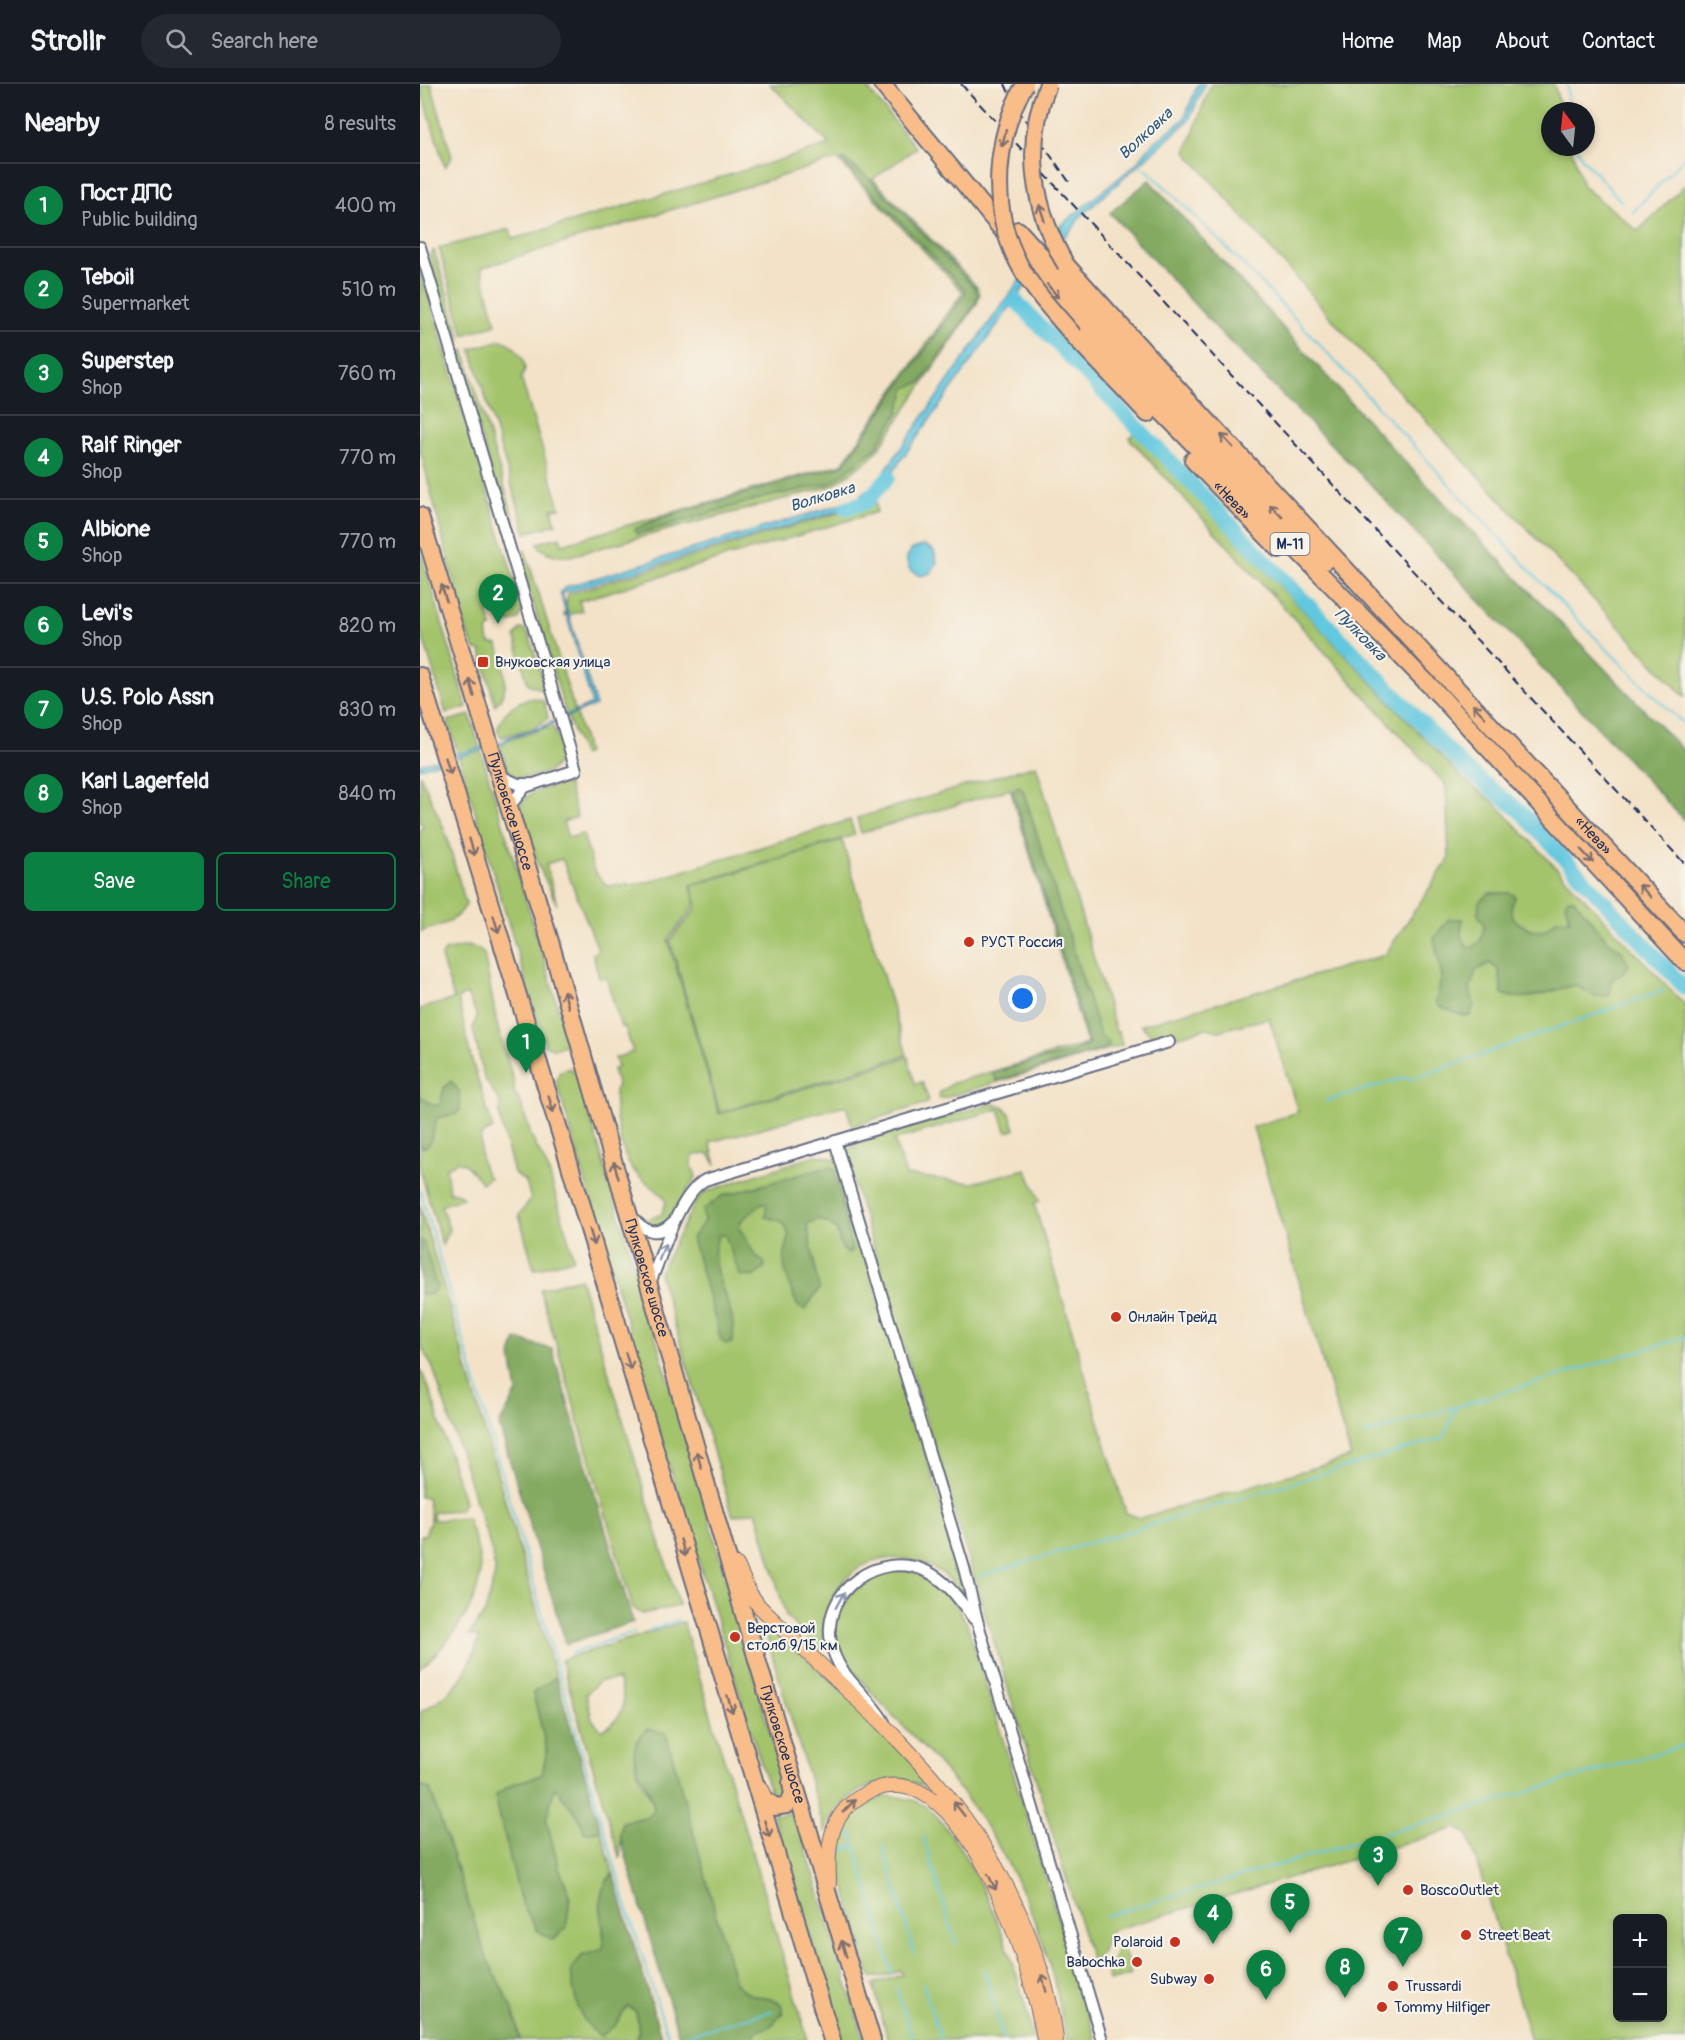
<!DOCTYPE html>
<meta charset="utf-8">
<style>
body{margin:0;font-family:Pangolin,sans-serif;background:#242831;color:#f1f3f6}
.controls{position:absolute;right:18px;bottom:18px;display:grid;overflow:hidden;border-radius:9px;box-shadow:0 3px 9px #0003}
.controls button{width:54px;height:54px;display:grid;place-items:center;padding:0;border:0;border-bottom:2px solid #363941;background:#171b24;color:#f1f3f6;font:30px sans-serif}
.compass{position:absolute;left:1121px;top:18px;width:54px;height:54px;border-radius:50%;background:#171b24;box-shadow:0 3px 9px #0003;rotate:345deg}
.you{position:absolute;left:603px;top:915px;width:21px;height:21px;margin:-15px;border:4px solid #fff;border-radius:50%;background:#1a73e8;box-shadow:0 0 0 9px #1a73e833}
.badge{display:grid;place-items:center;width:39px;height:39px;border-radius:50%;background:#0b8043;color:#fff;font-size:20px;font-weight:700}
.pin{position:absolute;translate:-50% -50px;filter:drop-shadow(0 2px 3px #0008)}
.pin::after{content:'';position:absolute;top:32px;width:21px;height:18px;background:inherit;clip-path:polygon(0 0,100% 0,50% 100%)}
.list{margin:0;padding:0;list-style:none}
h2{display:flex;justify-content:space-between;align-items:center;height:78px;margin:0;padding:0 24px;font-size:26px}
h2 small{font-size:20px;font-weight:400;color:#9ea1a6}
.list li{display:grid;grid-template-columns:39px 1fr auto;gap:18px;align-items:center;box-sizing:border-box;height:84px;padding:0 24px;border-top:2px solid #363941}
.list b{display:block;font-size:22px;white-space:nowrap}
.list p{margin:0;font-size:20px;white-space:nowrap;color:#9ea1a6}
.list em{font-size:20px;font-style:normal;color:#9ea1a6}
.actions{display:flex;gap:12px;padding:18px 24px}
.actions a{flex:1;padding:14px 0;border:2px solid #0b8043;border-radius:9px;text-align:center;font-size:21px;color:#0b8043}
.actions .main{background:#0b8043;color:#fff}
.icon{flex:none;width:33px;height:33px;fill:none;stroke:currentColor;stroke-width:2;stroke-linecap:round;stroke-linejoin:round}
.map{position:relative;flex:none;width:1265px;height:1956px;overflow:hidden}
header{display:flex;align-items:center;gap:36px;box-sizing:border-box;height:84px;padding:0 30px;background:#171b24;border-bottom:2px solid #363941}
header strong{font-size:28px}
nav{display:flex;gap:33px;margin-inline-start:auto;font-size:21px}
.search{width:420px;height:54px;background:#242831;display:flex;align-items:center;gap:15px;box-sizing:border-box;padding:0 21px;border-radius:33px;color:#9ea1a6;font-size:22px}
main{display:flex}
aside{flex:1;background:#171b24}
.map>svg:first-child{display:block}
</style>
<header>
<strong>Strollr</strong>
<div class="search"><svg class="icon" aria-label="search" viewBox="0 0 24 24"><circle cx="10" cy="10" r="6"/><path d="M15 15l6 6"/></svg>Search here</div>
<nav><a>Home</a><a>Map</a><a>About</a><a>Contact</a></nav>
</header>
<main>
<aside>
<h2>Nearby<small>8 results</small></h2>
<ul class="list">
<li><span class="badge">1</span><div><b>Пост ДПС</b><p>Public building</p></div><em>400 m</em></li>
<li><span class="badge">2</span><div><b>Teboil</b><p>Supermarket</p></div><em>510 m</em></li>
<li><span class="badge">3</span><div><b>Superstep</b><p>Shop</p></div><em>760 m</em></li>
<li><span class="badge">4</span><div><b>Ralf Ringer</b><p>Shop</p></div><em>770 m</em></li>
<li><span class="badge">5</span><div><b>Albione</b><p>Shop</p></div><em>770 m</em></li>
<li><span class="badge">6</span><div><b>Levi's</b><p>Shop</p></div><em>820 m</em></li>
<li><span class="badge">7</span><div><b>U.S. Polo Assn</b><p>Shop</p></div><em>830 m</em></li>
<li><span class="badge">8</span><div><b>Karl Lagerfeld</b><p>Shop</p></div><em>840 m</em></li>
</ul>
<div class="actions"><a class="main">Save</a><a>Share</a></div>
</aside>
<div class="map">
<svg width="1265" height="1956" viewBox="0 0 1265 1956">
<rect width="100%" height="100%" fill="#f7f3e8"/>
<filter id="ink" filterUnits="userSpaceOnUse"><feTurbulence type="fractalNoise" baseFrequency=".0167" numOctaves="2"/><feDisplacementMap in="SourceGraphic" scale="12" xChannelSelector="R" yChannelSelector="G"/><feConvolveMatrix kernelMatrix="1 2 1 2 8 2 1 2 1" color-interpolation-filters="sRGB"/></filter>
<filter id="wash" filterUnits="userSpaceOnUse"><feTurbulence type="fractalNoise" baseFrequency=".008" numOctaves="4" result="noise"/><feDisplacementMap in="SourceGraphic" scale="24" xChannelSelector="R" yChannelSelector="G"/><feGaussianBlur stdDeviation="1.35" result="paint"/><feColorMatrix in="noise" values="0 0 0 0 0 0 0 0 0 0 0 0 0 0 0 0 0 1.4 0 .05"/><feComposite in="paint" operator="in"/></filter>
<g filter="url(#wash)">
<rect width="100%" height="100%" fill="#f3e2c7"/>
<path fill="#a4c46c" stroke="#607a65" stroke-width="1.5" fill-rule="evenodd" d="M11,0L32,73L25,83L0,3Z
M350,0H444L496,64L453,95L557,203L560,210L557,220L460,363L450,375L412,402L150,472C138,472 124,471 117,459L140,453L142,460L422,380L543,208L417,75L61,184L76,240L44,251L19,164L90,145L93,155L410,61Z
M791,0H1134L1141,27H1130V63H1151L1163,102L1218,147L1265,101V613L926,251L766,68Z
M14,166L41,256L31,248L9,172Z
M0,184L103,526L99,535L89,539L84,523L67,528L72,543L67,547L69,559L78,561C83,581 93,604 75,621L61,567L55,566L46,546L0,365Z
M81,256C95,259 112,280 101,294L140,424L132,425L136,440L106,449L51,265Z
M44,266L98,449L96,451L89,449L39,278L40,271Z
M715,349L1044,696L1074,718L1265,921V1956H1111L1048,1750L1037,1744L690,1847L674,1885L426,1074L428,1067L437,1059L570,1020L583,1022L590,1030L595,1045L592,1047H586L579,1025L474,1056L486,1091L552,1099L606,1085L620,1117L614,1119L706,1429L720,1434L931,1373L833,1043L878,1028L849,934L798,947L787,944L746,956L731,951L721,941L965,871L1029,775L1026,701L709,354ZM1198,1834H1242V1934H1198Z
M455,412L457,428L159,517L162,527L144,532L148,510L444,421Z
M0,465L47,623L26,629L0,544Z
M105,466L164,656L167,669L163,672L146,630L99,471Z
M100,545L105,546L109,551L127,608L108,600L95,553Z
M114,614L124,617L128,634L114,644L81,653L77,646C82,628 96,616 114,614Z
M50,631L147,952L146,960L135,965L125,961L28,637Z
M125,644H134C151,682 132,693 94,694L87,684L80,662L85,657Z
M616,681L696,948H699L702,961L521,1015L519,1013L520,1008L533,999L667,960L590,705L441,749L437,734Z
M0,690L25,747L46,821C35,838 19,843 1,847L0,746L3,743L0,737Z
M145,700L148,701L157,733L143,738L148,754L163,750L174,787L187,802L224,799L430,736L435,751L271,801L275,821L248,856L299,1030L488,973L495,1000L502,998L508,1014L507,1019L432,1042L426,1021L290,1058L296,1081L289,1070L274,1071L271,1078L276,1093L245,1143L230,1144L227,1136L242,1130L246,1118L243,1112C234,1103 218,1094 211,1083C201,1067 190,1018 197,1000L193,985L198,984L195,974L213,968L205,943H201L186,893L179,894L173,870L178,865L142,775L126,780L137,821L118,780L100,722C105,707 130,703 145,700Z
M422,756L487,971L300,1029L250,857L277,823L272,802Z
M47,862L58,865L64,870L78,945L94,998V1008L100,1017L112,1054L128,1085L154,1175L114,1185L99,1131L111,1115L106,1098L94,1089L80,1036V1018L64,994L53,944L57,932L47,910L38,914L50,970L73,1045L61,1051C60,1068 59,1079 69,1094L62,1099L45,1080L37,1077L26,1084L29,1108L39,1110L43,1114L21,1122L29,1145L22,1161L0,1085V925L34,915L21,873L25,867Z
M149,984L157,990L271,1372L365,1701L361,1711L356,1712L350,1708L249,1381L136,997L140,987Z
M397,1071L412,1074L417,1078L551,1519H548C539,1508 530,1492 517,1486C454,1452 398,1497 403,1564L398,1567L366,1532L336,1427L313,1432L239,1189L276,1117L285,1108Z
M0,1122L136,1593L113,1609L127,1666L122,1691L92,1700L79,1728L101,1818L117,1846L133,1856L146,1844L150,1811L139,1785L126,1735L135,1702L159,1733L165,1749L181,1746L193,1789C169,1818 188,1834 183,1866L162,1872L195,1940L208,1922L216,1927L219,1947L217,1956H100L93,1926L67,1875L10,1706L0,1702V1628C35,1609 48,1592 59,1553L49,1551L65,1529L75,1490L73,1471L41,1370L13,1284L0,1260Z
M160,1194L259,1522L222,1530L213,1524L120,1205Z
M0,1285L9,1304L44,1418L40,1426L13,1428L14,1436L47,1434C53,1451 61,1469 60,1488C58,1524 26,1562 0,1585V1451H5L11,1435L7,1413H0Z
M485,1485C521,1497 529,1505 547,1540L676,1956H646C632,1861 594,1772 533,1697C499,1655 457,1619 424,1575C422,1572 417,1569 416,1565C409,1537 425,1500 454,1490C464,1487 474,1486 485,1485Z
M340,1531C402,1590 470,1647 525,1713C581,1780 619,1869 631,1956H628C619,1892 565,1734 505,1703C491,1696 476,1696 461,1699C433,1705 417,1721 405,1747Z
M263,1538L388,1956H332L336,1948L352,1941L363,1928L361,1920C341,1908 335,1919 315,1899L245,1649L217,1659C215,1673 215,1685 221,1697C227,1708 234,1715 234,1727L227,1733L202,1738L200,1775L141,1576ZM198,1596C208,1620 204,1633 182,1647L172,1635L166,1610L180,1597Z
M465,1712C479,1713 493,1714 505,1722C520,1732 530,1750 540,1764C577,1824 599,1887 613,1956H468L453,1900L483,1891L481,1887L460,1893H451L448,1887L416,1771L427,1739L437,1723Z
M374,1725L444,1956H422L353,1730L362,1731Z
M703,1862L711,1891L689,1897L687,1889L698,1863Z"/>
<path fill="#83aa60" stroke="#4f6c5f" stroke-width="1.5" d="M421,76H425L451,96L556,205L558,211L555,220L501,298L486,304L478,329L455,365L411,399L339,415L217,450L215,445L241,434L423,381L545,210V206Z
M729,96L983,376L1265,668V737L953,403L800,248L690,129Z
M599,702L603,706L680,951L690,959L685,965L577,997L572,989L621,975L647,971L669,960L592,706Z
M1069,809H1090L1095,812C1095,817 1091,821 1091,825C1089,837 1114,850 1124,846C1130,843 1132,837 1139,835L1150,836L1145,820L1148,814L1154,815L1186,855L1201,866L1209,881L1202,890L1192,895L1189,912H1174L1156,901C1131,906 1107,920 1082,910L1079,887L1070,879L1056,886L1050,905L1054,920L1050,932H1043L1018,922L1016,917L1022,892L1014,854L1029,835H1042L1041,854L1049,864C1061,861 1063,851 1064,840L1058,830L1059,818Z
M31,997L39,1007L40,1026L36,1030L17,1034L10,1059L4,1064L0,1059V1012L13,1021H20L24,1004Z
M408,1083L414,1084L416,1090L432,1167L427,1169C418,1163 421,1154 416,1146C413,1140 404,1137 398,1135L387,1140L399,1205L385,1226L379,1223C374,1218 364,1185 364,1178C364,1160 376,1155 361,1137L345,1133L347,1119H342L321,1137L319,1143L335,1171L345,1179L344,1185L332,1193L320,1191L305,1151H299C281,1186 322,1224 312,1259L306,1260L301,1256L272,1154L284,1138L283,1126L302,1112Z
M0,1156L4,1159L17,1204L10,1211L0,1210Z
M96,1255L132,1265L213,1538L146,1560L79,1341L97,1308L91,1272Z
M136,1593L181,1746L165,1749L159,1733L135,1703L126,1735L139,1785L150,1811L146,1844L133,1856L117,1846L101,1818L75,1712L92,1700L122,1691L127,1666L113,1609Z
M227,1645L246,1649L315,1899C335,1919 341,1908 361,1920L363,1928L352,1941L336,1948L332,1956H260L200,1752L202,1738L227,1733L234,1727C235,1700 194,1675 227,1645Z
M0,1702L10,1705L67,1875L93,1926L100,1956H0Z
M193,1789L242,1956H217L219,1947L216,1927L208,1922L195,1941L181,1952C158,1939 153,1910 151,1885L162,1872L183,1865C188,1834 169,1818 193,1789Z"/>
<path fill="#62c8df" stroke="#3e7c9e" stroke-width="1.5" d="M778,0H785L769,36L659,134L654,143L630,167L461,404L442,420L142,509L176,622C157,627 141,637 123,644C110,649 93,650 83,660L0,684V680L82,658L87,654L124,642L172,620L140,508L146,503L435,416L457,398L635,146L716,80L732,60L764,35Z
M504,461L514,467L517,479L511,489L500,492L490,486L486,475L492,465Z"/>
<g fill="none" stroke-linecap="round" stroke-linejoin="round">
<path stroke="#62c8df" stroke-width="2" d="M1147,0L1149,27
M1156,63L1162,74L1201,117
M718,81L727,86C914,262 1076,465 1265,641
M1213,128L1265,73
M906,1017L983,994L993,995L1244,906
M0,1106L203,1811L249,1956L352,1927
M943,1351L1265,1253
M559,1492L1023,1354L1036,1324
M230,1546L259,1536
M152,1569L215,1548
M431,1747L472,1889
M503,1752L536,1860
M463,1761L494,1869
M420,1773L423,1766L435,1762
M686,1832L1265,1661
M564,1885L584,1956
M503,1899L521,1956
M476,1904L493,1956"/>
<path stroke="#62c8df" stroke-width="15" d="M595,216L1046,685L1099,726L1265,904
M426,424L446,418L468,393"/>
</g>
</g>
<g filter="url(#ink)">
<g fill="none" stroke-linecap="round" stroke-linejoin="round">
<defs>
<path id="minor" d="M0,163L156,686L105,703L88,724
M78,691L98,700H111
M415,1057L544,1484L558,1540L682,1956
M212,1133C225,1149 238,1153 253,1138
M229,1201C242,1173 257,1112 285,1096L749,958
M464,1638C448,1610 418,1594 411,1559C401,1506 459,1466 506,1487C528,1497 540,1517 554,1535"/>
<path id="major" d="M317,1481L329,1508L339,1522C448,1630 554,1706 610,1855C622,1887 633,1921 636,1956
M409,1800C408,1765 407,1733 441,1712C542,1649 614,1890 624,1956"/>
<g id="highway">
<path d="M462,0L626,199L737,323L1021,613L1265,878"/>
<path d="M598,146L748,313L905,477"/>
<path id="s1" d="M646,181L757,304L1265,850"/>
<path d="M654,252L728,330"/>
<path id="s2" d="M773,376L859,465"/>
<path id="s3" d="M0,432L129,854L338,1579L452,1956"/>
<path d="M0,592L142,1055L412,1956"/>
<path d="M339,1704L345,1716L356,1723L367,1721L373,1711L371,1699"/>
</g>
</defs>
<use href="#minor" stroke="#676e83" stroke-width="14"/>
<use href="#major" stroke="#676e83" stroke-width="16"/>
<use href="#highway" stroke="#676e83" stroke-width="20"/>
<use href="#minor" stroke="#fff" stroke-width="10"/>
<use href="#major" stroke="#f8bd89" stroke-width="14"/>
<use href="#highway" stroke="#f8bd89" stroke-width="16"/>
<path stroke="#1b2f5e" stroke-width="2" stroke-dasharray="9 4.5" stroke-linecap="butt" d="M541,0L1265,780
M585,0L594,20L650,99"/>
<defs>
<path id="highway-bridge" d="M605,0C575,53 569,123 598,178C612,206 634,228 654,252
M628,0C603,62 613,125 646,181"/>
</defs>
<use href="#highway-bridge" stroke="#676e83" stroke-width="20" stroke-linecap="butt"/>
<use href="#highway-bridge" stroke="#f8bd89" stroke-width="16"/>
</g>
<defs><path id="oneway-shaft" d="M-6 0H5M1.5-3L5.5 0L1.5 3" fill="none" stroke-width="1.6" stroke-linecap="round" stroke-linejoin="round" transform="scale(1.5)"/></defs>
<g stroke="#7e6f71">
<use href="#oneway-shaft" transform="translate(584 54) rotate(103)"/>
<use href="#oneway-shaft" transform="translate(622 129) rotate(-107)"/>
<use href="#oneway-shaft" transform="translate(633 207) rotate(49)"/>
<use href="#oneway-shaft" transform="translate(807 357) rotate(-133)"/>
<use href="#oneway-shaft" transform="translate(856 427) rotate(-135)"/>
<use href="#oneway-shaft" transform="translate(24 509) rotate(-107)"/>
<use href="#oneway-shaft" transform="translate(52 604) rotate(-106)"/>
<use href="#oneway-shaft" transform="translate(1059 627) rotate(-134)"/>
<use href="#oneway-shaft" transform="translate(28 682) rotate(73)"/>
<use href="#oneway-shaft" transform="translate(52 763) rotate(73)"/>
<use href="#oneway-shaft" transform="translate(1167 772) rotate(47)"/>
<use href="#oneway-shaft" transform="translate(1225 807) rotate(-133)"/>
<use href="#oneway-shaft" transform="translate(76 840) rotate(73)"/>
<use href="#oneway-shaft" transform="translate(146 915) rotate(-106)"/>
<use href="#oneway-shaft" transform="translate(131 1020) rotate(73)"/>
<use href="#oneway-shaft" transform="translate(196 1086) rotate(-106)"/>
<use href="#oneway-shaft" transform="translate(172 1153) rotate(73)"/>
<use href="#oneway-shaft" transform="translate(208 1277) rotate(73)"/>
<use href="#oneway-shaft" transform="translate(279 1376) rotate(-107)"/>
<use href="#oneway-shaft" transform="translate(263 1464) rotate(74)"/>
<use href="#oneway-shaft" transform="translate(310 1620) rotate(73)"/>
<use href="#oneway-shaft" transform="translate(429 1722) rotate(-45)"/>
<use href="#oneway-shaft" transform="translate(539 1725) rotate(-128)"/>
<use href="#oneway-shaft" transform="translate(347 1745) rotate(73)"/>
<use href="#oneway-shaft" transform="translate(572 1798) rotate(63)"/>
<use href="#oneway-shaft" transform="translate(424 1865) rotate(-107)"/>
<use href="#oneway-shaft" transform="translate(624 1899) rotate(-105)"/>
</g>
<g stroke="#8d97ae">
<use href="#oneway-shaft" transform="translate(242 1168) rotate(-70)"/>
<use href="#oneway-shaft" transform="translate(420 1516) rotate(-61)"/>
</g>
</g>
<g fill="#c8321e" stroke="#f7f3e8" stroke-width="2">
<rect x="57" y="572" width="12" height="12" rx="3"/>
<circle cx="549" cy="858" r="6"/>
<circle cx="696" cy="1233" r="6"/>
<circle cx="315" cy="1553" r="6"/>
<circle cx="988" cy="1806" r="6"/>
<circle cx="1046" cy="1851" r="6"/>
<circle cx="755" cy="1858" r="6"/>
<circle cx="717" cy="1878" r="6"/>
<circle cx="789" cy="1895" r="6"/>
<circle cx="973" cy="1902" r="6"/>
<circle cx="962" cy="1923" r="6"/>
</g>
<g text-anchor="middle" stroke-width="4.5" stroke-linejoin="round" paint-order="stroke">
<rect fill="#f7f3e8" stroke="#5d6a87" stroke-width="1.5" x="850.5" y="449" width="39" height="22" rx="4.5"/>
<g font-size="14" font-weight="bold" fill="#1b2f5e">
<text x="870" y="465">М-11</text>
</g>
<g font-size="15" fill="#1b2f5e" stroke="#f7f3e8">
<text dy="5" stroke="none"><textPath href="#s2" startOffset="56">«Нева»</textPath></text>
<text dy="5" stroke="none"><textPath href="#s3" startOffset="309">Пулковское шоссе</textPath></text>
<text dy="5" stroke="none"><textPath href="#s1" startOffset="777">«Нева»</textPath></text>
<text dy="5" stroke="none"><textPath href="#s3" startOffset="795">Пулковское шоссе</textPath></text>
<text dy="5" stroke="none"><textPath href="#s3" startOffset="1281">Пулковское шоссе</textPath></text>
</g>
<g font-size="15" fill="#1b2f5e" stroke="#f7f3e8" text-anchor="start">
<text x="75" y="583">Внуковская улица</text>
<text x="561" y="863">РУСТ Россия</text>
<text x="708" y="1238">Онлайн Трейд</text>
<text x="327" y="1549">Верстовой<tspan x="327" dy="17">столб 9/15 км</tspan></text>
<text x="1000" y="1811">BoscoOutlet</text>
<text x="1058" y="1856">Street Beat</text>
<text x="743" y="1863" text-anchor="end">Polaroid</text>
<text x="705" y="1883" text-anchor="end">Babochka</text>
<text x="777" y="1900" text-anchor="end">Subway</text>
<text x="985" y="1907">Trussardi</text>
<text x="974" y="1928">Tommy Hilfiger</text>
</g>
<g font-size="16" font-style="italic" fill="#2d557e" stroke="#f7f3e8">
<text transform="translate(725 49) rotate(-43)" y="6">Волковка</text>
<text transform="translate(402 412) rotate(-17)" y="6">Волковка</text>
<text transform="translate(941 550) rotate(46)" y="6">Пулковка</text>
</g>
</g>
</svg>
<div class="controls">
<button>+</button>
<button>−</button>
</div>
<svg class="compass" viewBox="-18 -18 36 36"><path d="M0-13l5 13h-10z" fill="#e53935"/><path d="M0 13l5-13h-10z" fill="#9ea1a6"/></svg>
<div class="you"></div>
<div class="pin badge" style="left:106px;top:989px">1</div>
<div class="pin badge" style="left:78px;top:540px">2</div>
<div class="pin badge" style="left:958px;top:1802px">3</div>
<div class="pin badge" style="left:793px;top:1860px">4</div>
<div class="pin badge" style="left:870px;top:1849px">5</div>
<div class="pin badge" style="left:846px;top:1916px">6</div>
<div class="pin badge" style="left:983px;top:1883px">7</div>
<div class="pin badge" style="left:925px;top:1914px">8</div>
</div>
</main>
